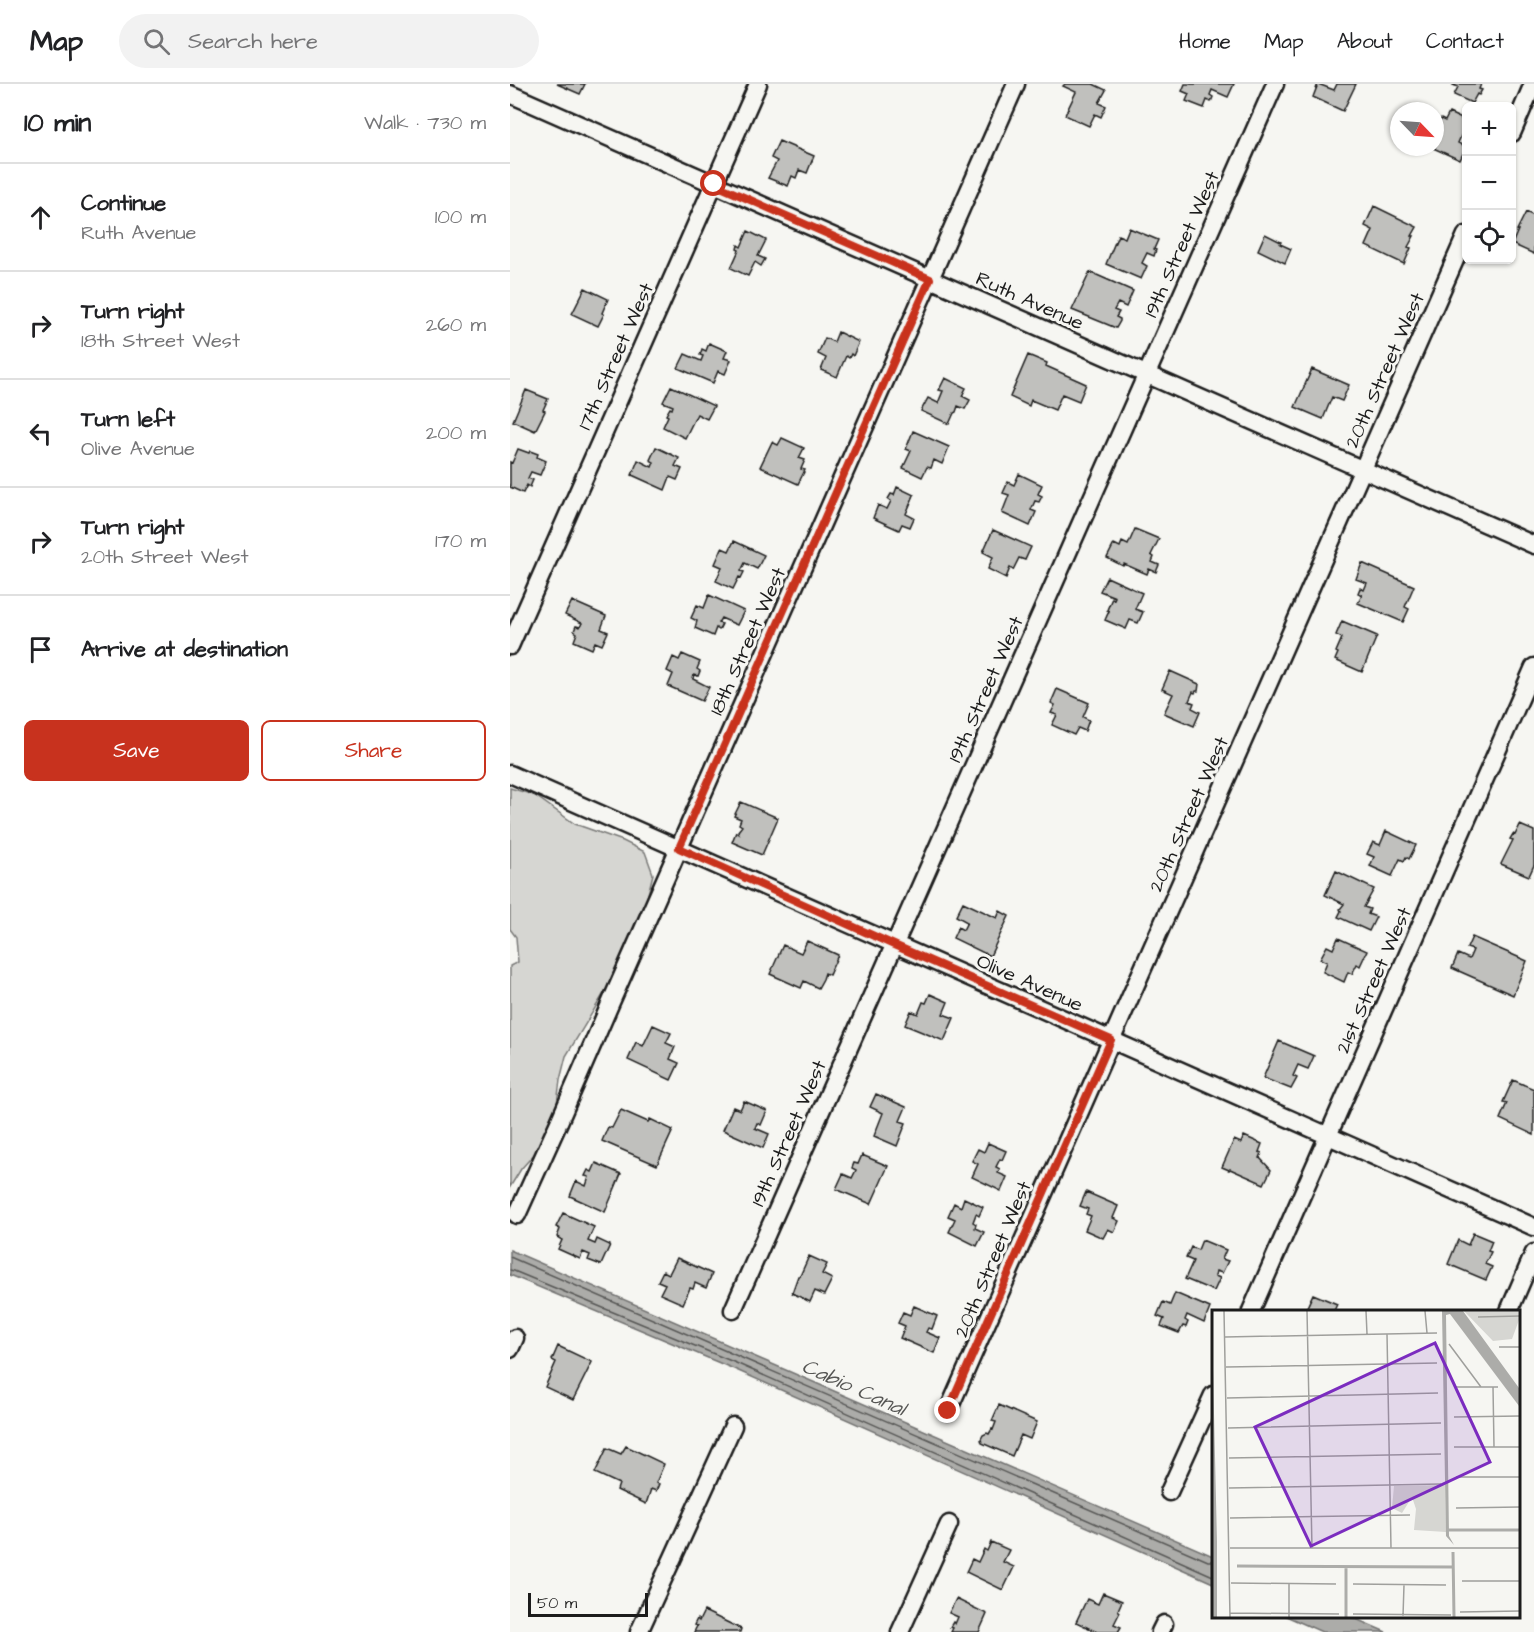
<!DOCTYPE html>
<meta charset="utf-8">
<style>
body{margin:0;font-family:"Architects Daughter",sans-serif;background:#f2f2f2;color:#202124}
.controls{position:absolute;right:18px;top:18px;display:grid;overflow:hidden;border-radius:9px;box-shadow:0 2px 4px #0004}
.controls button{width:54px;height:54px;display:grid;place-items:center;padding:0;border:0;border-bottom:2px solid #e0e0e0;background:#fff;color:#202124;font:30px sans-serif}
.compass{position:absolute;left:880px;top:18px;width:54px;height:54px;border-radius:50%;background:#fff;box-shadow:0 2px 4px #0004;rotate:115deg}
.scale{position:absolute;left:18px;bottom:15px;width:120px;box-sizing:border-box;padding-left:6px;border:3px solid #1c1c1c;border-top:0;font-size:16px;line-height:21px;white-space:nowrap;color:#1c1c1c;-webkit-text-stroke:4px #f6f6f2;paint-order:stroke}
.stop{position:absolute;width:18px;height:18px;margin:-14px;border:4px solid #c8321e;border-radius:50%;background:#fff}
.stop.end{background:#c8321e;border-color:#fff;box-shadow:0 2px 6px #0008}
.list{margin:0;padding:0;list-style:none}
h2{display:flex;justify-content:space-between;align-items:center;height:78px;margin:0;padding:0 24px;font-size:26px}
h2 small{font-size:20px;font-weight:400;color:#757577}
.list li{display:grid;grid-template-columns:39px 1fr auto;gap:18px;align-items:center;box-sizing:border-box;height:108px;padding:0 24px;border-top:2px solid #e0e0e0}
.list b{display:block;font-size:22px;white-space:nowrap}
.list p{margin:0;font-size:20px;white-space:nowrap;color:#757577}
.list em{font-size:20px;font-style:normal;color:#757577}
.actions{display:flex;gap:12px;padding:18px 24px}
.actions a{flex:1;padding:14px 0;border:2px solid #c8321e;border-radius:9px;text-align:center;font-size:21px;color:#c8321e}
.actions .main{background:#c8321e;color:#fff}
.icon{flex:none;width:33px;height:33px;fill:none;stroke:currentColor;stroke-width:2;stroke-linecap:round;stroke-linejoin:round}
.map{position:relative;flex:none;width:1024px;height:1548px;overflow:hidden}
header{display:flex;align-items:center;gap:36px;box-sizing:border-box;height:84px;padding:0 30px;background:#fff;border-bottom:2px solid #e0e0e0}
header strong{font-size:28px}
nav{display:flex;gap:33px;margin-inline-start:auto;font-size:21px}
.search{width:420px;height:54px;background:#f2f2f2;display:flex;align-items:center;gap:15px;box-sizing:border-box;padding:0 21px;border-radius:33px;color:#757577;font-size:22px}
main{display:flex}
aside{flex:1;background:#fff}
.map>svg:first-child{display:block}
</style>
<header>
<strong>Map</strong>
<div class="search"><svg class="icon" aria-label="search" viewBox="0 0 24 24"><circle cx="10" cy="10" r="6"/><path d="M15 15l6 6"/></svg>Search here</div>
<nav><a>Home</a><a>Map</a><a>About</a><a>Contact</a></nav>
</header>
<main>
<aside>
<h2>10 min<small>Walk · 730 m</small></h2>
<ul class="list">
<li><svg class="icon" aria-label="ahead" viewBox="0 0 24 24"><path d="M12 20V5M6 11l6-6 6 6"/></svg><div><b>Continue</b><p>Ruth Avenue</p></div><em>100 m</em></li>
<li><svg class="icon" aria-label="right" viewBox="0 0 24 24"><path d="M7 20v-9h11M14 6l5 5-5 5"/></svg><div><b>Turn right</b><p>18th Street West</p></div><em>260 m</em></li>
<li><svg class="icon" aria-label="left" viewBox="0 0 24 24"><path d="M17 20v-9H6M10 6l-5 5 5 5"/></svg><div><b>Turn left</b><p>Olive Avenue</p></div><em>200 m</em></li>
<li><svg class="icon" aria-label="right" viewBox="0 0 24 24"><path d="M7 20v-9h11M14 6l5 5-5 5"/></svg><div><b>Turn right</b><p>20th Street West</p></div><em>170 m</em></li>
<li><svg class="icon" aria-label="arrive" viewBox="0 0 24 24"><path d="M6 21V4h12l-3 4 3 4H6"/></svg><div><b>Arrive at destination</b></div></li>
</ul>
<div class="actions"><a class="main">Save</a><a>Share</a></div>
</aside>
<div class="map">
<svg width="1024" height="1548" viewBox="0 0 1024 1548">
<rect width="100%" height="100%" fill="#f6f6f2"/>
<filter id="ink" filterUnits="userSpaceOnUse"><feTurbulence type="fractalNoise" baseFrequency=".0167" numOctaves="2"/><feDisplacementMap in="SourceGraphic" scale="12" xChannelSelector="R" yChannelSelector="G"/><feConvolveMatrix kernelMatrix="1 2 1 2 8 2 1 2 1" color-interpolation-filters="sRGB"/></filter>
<g filter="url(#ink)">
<path fill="#d6d6d2" stroke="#797977" stroke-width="1.5" d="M0,704L24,711L65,740L113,757L135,768L143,790L137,814L108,884L96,906L56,972L50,996L47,1020L39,1045L27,1067L11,1085L0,1103V882L8,878L6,853L0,845Z"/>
<path fill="#acaca9" stroke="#727271" stroke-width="1.5" d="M0,1166L703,1472V1499L224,1285L0,1191Z
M776,1532H839L876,1548H812Z"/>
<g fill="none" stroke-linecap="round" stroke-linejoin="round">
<path stroke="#565654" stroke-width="1.5" d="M0,1173L698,1477H703
M0,1186L4,1187L226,1279L703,1492"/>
</g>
<path fill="#c0c0bd" stroke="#1c1c1c" stroke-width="1.5" d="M47,0H75L70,10Z
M555,0H583L596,6L589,19L596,22L591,33L585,30L579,42L555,31L566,8L553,2Z
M675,0H724L718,13L702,6L700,11L703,13L701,18L697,16L694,24L676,17L679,10L672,7Z
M808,0L824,6L827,0H846L833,27L803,13Z
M944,0H971L969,5L972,6L969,11L967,10L962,19L944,11L948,3L943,1Z
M939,29L956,37L953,47L956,48L953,53L951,52L948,59L956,63L950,76L921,63H925V48L931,35L935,37Z
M269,57L304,72L297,89L289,86L286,94L282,92L278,102L258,94L267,77L261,74Z
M864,122L907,143L902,152H904L898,163L901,164L894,180L856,162L863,146L855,142Z
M1016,128L1024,132V170L1002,160L1008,146H1007Z
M619,144L648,156L644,165L646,166L644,172L637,169L632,179L637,182L631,195L596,180L608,151L615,154Z
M238,147L256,156L248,172L255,175L251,182L245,178L238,192L221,184L229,166L227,165L228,161L231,163Z
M755,150L771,158L770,160L781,165L775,179L748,166Z
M580,188L623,207L616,223L608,219L604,226L609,228L606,233L610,235V237L606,244L562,226Z
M75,204L98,215L92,229L94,230L88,242L62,230Z
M328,248L349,258L343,272L341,270L339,274L336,272L327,293L311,286L316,274L308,270L315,254L324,258Z
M199,259L217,267L214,274L221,276L215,290L208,287L203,299L168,284L175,270L191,277L193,272L190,271L192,265L196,267Z
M518,271L537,279L536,282L576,300L569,317L552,310L545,326L521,316L519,322L500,313Z
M802,285L839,301L832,317L822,313L813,335L785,323Z
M435,294L456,304L452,312L460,316L455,325L448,322L446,328L444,329L439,340L411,327L418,314L428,319L433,307L429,306Z
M161,302L204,322L197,335L187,330L175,354L153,343L158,332L156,331L160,324L162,325L163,322L153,318Z
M16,306L38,315L33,326L35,327L25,347L3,337Z
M403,347L439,363L432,380L424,376L421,384L417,383L412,393L393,384L401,367L396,365Z
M272,354L294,364L289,374L295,376L291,385L295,386L288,400L250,383L262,358L268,361Z
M146,363L169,374L165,382L172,385L167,396L160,393L155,406L122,391L128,376L142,383L144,378L140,376Z
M8,365L19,369L20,367L28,370L27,373L36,377L30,391L21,388L18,394L23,396L20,403L17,401L13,409L0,403V378L2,379Z
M509,390L532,401L528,410L532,412L529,418L525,417L521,426L526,428L520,442L492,429L499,411L493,409L498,398L504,401Z
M387,403L404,411L396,430L404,434L400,443L392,440L389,446L363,434L368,421L377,425L381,417L378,415L381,410L384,411Z
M625,445L649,455L641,471L644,473L642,478L649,481L646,488L639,485L637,490L614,480L613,482L597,474L604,460L610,463L612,458L618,461Z
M483,446L521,463L515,476L509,474L503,486L500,484L496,494L478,485L483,473L473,468Z
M224,457L254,471L247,485L235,479L231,487L234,488L231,494L229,493L223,505L206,497L212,483L205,480L212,464L219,467Z
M852,479L904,502L895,523L899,525L893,538L848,519L852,511L848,509L850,504L854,506L857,499L846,495Z
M597,493L632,509L625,525L633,528L628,539L620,536L616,545L595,536L599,527L597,526L602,514L604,515L605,513L590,507Z
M199,511L234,527L227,541L211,534L208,539L212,540L209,546L206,544L203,552L185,544L187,537L181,534L187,521L194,524Z
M62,517L96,532L91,545L98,548L92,561L85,558L82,565L64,557L67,549L64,547L66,542L70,543L72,539L55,531Z
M832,537L867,552L852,588L825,576L828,569L826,568L832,554L826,551Z
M172,570L190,578L187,585L190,587L188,592L184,591L183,595L199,603L192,617L158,602L163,590L157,587L163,573L169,576Z
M660,587L689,600L688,607H686L685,609L683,608L679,617L684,619L682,624L690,628L684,642L654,629L663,610L652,605Z
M547,605L579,619L573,633L579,636L575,647L568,644L564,651L542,641L547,631L541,629L545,621L541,619Z
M231,718L268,734L252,771L222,758L226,748L229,750L228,747L232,742L229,740L231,735L224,732Z
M1010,741L1024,747V781L1019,792L991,780L1003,756L1000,755L1003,750L1005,751Z
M876,747L906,761L899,775L896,773L894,777L890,775L882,792L860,782L864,773L857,770L863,758L870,761Z
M826,787L864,805L854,823L860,825L858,830L866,833L859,847L828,833L831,827L830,825L834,820L815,811Z
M453,818L487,834L490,827L499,832L480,872L443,854L448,843L453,846L457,838L446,832Z
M962,853L1017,877L1003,911L942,884L948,870L959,875L963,866L957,864Z
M828,854L857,867L850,882L847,880L842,890L838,888L834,898L813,888L817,878L810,875L817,862L823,865Z
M297,857L328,871L319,891L315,889L313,895L308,904L294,897L291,904L260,890L273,861L291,869Z
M420,910L438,918L433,930L444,934L434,957L395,941L401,927L408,930L413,918L416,919Z
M143,941L161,949L156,959L165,963L160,975L169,979L161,996L118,976L126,958L133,962Z
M769,957L804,972L798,985L788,981L783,992L787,994L781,1005L753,994Z
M1003,996L1024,1005V1051L990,1035L997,1019L993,1018Z
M366,1010L396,1023L390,1037L396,1039L387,1062L364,1052L373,1029L360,1023Z
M234,1017L257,1027L251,1041L247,1039L245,1044L259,1050L253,1064L213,1046L223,1023L230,1026Z
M111,1026L138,1038L140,1035L163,1046L147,1081L92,1057L98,1043L102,1044Z
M734,1052L752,1060L749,1068L752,1069L750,1074L761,1086L754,1100L720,1085L719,1086L712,1083L724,1056L731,1059Z
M478,1059L496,1067L492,1076L490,1075L486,1083L490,1085L488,1089L497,1093L491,1107L462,1093L468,1080L462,1077L468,1065L474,1068Z
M352,1071L378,1082L361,1120L326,1105L333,1090L342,1094L346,1086L342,1084L344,1079L348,1080Z
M86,1079L111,1090L95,1128L60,1112L66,1097L76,1102L79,1093L75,1092L78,1086L82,1088Z
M576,1108L608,1122L603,1134L609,1137L604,1148L598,1145L593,1154L575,1146L581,1132L576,1130L578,1125L570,1122Z
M454,1114L473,1123L469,1132L466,1130L463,1138L466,1140L465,1144L474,1148L467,1162L439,1148L445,1135L438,1132L444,1119L451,1123Z
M53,1129L84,1143L78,1157L85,1160L87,1155L100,1161L91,1181L78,1176L80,1171L73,1168L70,1175L48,1165L52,1156L47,1153L50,1145L46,1143Z
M963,1149L982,1157L978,1167L981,1168L975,1180L982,1183L976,1196L938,1180L948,1156L958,1161Z
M692,1156L716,1166L712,1175L718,1177L712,1189L706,1187L705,1192L710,1194L704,1207L675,1195L683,1177L676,1174L681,1163L688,1166Z
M299,1172L317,1180L312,1190L322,1195L314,1211L305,1207L300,1218L282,1209L288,1192H290Z
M167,1174L202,1190L196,1204L185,1199L183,1205L180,1204L173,1220L150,1210L155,1200L148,1197L153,1187L159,1190Z
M665,1209L700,1224L694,1239L677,1231L675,1236L678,1238L676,1243L673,1242L669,1249L651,1242L654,1235L647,1232L653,1218L660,1221Z
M803,1210L827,1220L824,1227H800L801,1225L797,1223Z
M404,1222L427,1232L422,1245L418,1244L416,1248L430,1254L424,1269L390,1254L395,1242L388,1239L393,1228L400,1231Z
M48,1262L82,1278L63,1316L35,1303L46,1278L42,1276Z
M489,1321L527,1338L520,1355L511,1351L502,1372L472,1359L471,1355L473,1351L477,1349L479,1350L482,1345L483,1346L486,1338L482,1337Z
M116,1362L154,1380L146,1399L149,1400L146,1407L141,1405L136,1420L107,1406L109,1400L85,1389L97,1364L111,1370Z
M481,1458L499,1466L493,1478L504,1483L493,1506L456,1488L462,1475L468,1478L474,1465L477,1467Z
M593,1509L612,1517L608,1526L610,1528L604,1540L611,1543L608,1548H587L566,1538L577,1515L588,1520Z
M446,1515L477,1530L469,1548H441L443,1544L440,1543L443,1538L445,1540L448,1533L439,1529Z
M194,1527L231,1545L230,1548H184L187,1542L184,1541L187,1535L189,1537Z"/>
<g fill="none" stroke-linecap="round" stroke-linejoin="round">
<defs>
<path id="street" d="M0,10L1024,461
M1002,49L1023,0
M0,562L248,0
M0,690L1024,1143
M7,1131L49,1038L101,918L506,0
M223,1226L765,0
M741,1227L1024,583
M999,1227L1024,1169
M0,1265L5,1254
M438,1327L956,151
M659,1408L703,1311
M129,1548L223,1342
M390,1548L439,1440
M650,1548L654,1540"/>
</defs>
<use href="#street" stroke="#1c1c1c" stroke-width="21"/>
<use href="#street" stroke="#f6f6f2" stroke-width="16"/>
</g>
</g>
<g fill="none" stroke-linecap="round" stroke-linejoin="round" filter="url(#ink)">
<path stroke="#c8321e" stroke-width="8" d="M204,100L420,195L169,764L384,861L601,956L438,1327"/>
</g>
<g text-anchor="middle" stroke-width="6" stroke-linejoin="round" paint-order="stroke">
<g font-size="20" fill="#1c1c1c" stroke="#f6f6f2">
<text transform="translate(671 160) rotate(-66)" y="7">19th Street West</text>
<text transform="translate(520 216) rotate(24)" y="7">Ruth Avenue</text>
<text transform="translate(105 272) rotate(-66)" y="7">17th Street West</text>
<text transform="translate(874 286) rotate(-66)" y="7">20th Street West</text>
<text transform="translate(237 557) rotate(-66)" y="7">18th Street West</text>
<text transform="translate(475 605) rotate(-66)" y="7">19th Street West</text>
<text transform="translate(678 730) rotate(-66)" y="7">20th Street West</text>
<text transform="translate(863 896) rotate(-66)" y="7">21st Street West</text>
<text transform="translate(520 898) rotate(24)" y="7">Olive Avenue</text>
<text transform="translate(278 1049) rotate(-66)" y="7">19th Street West</text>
<text transform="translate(482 1175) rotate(-67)" y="7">20th Street West</text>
</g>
<g font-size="21" font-style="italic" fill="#565654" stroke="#f6f6f2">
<text transform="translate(344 1303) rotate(24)" y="7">Cabio Canal</text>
</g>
</g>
<g transform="translate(702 1226)">
<rect width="308" height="308" fill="#f6f6f2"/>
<path d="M252,1H306L307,10L300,29L281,31ZM233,175L234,222L202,220L204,199L200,187L190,203L180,198L182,176Z" fill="#d6d6d2"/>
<path d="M230,1H251L307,78V96L238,4L234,5L237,226L242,235L234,226ZM0,17L5,232V307H0Z" fill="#acaca9"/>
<path fill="none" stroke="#acaca9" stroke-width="3" d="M235,220H308M241,242L242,307M25,256L241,257M134,307V256"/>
<path fill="none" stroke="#9f9f9c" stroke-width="1.5" d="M12,1L18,307M95,1L100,238M154,1L155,24M213,1L215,23M266,7L308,6M175,24L179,238M13,27L225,23M237,34L269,77M287,37H308M14,57L225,53M242,77H286M281,77L282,137M15,88L226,83M242,107L308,106M16,118L229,113M242,137H308M17,148L229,144M244,167H308M17,178L229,174M244,198L308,197M18,208L198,205M18,238H308M250,271H308M19,273L124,274M141,274L234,275M248,302L308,301M18,303L127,304M141,304L239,305M191,306L192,275M77,307V274"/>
<path fill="#7b2cbf" fill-opacity="0.15" stroke="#7b2cbf" stroke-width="3" d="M223,33L278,152L99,236L43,117Z"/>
<rect width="308" height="308" fill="none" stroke="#1c1c1c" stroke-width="3"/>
</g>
</svg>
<div class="controls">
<button>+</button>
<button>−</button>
<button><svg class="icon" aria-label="locate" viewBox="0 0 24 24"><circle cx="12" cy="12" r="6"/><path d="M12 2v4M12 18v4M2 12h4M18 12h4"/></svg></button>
</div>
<svg class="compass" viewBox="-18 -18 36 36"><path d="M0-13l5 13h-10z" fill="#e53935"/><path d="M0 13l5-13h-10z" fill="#757577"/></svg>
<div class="scale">50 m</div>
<div class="stop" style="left:204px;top:100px"></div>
<div class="stop end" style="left:438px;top:1327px"></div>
</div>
</main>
